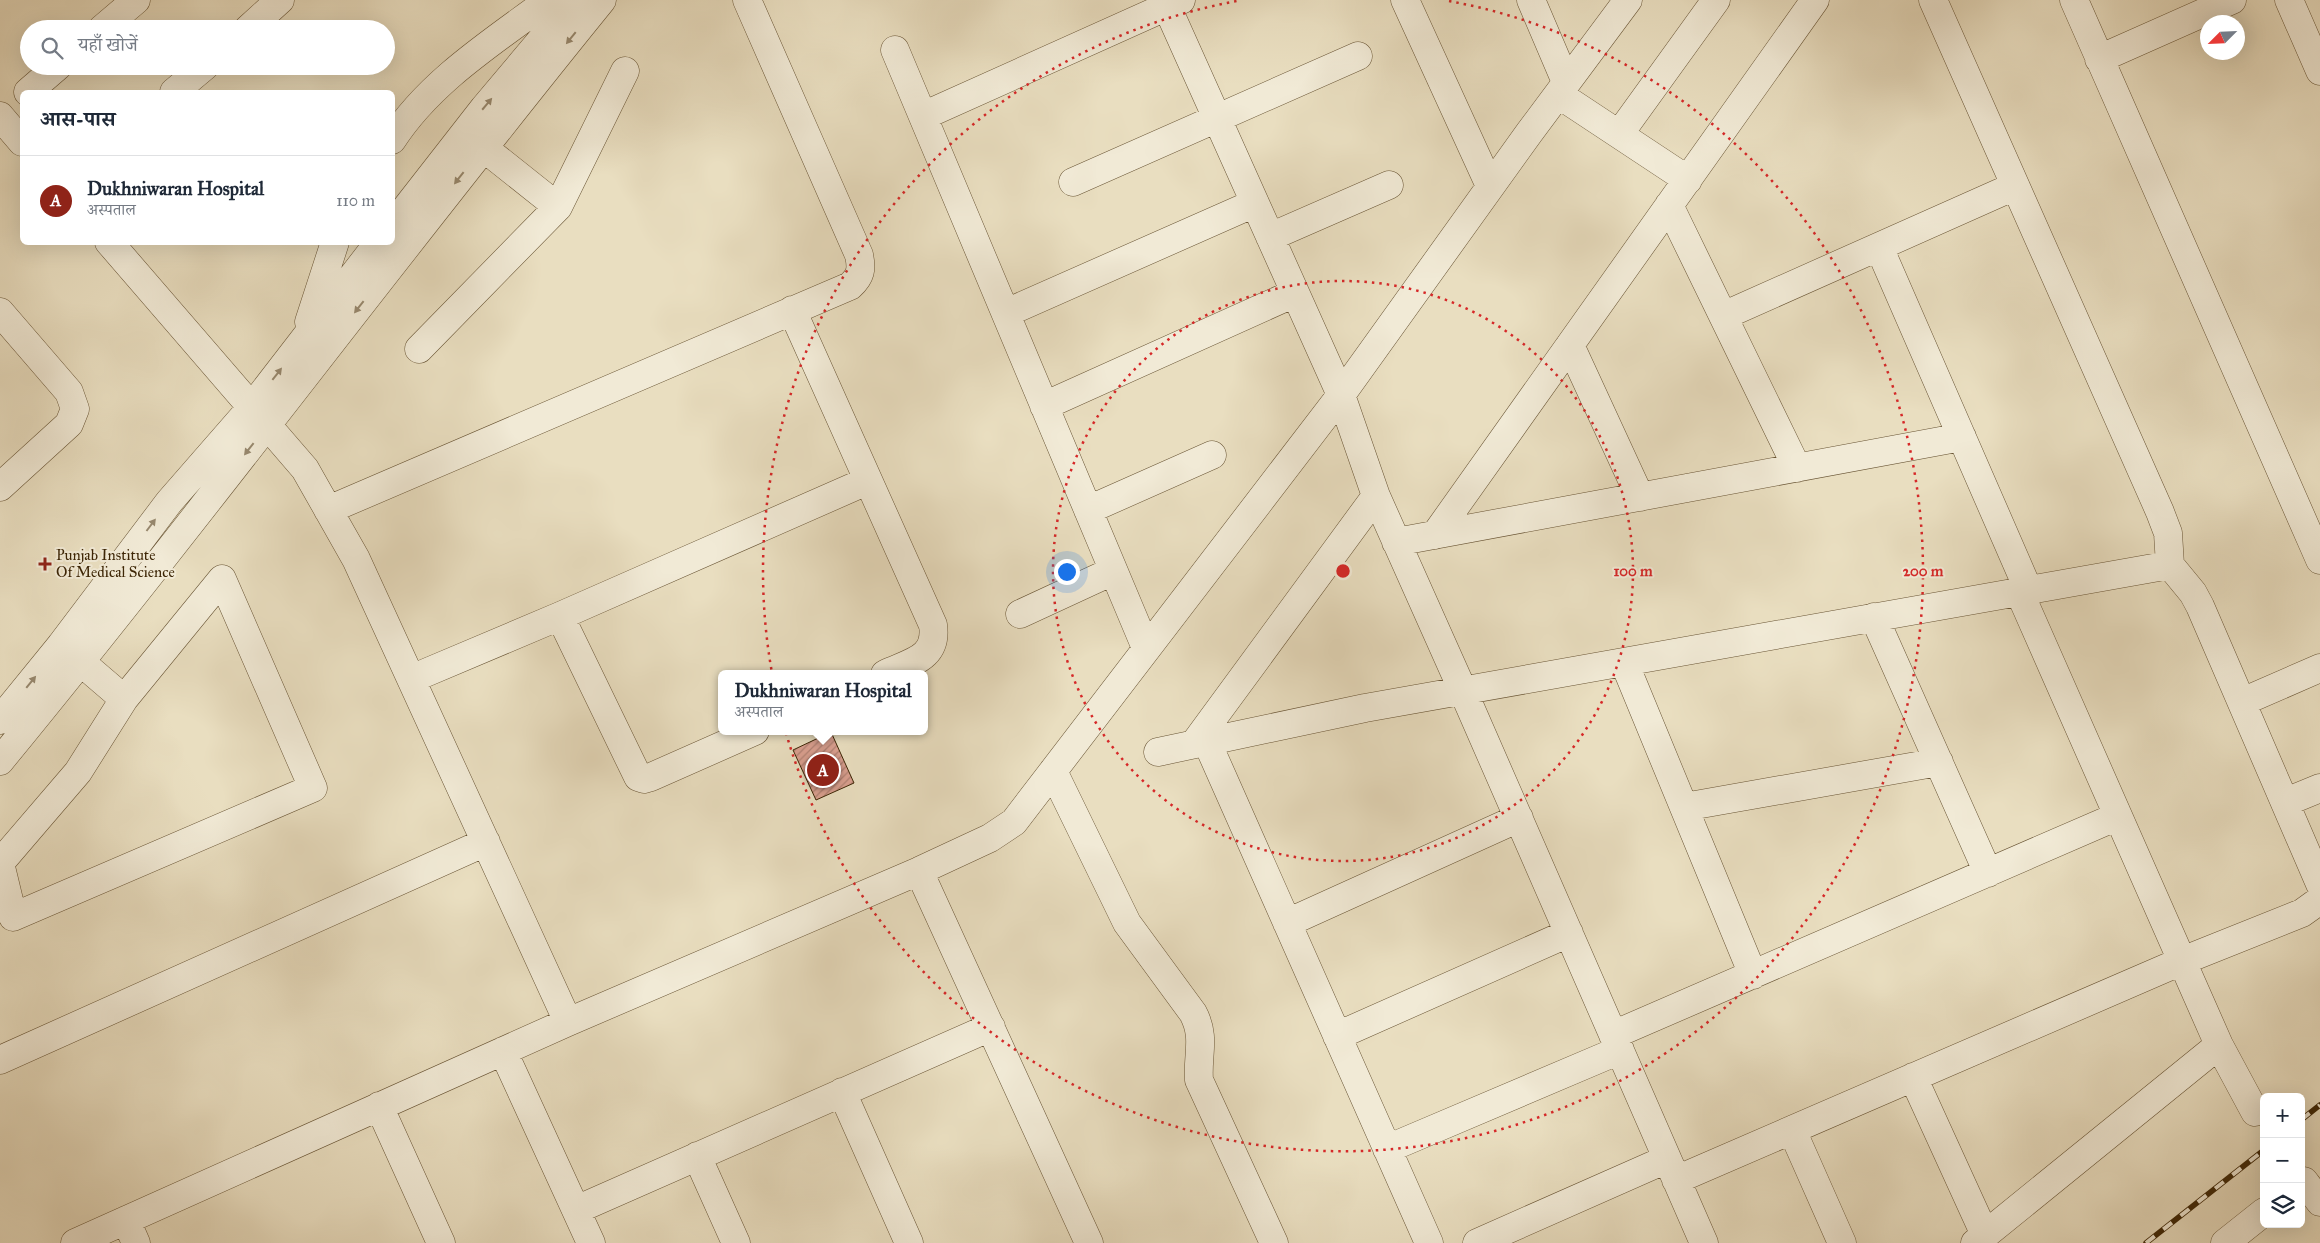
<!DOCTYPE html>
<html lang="hi">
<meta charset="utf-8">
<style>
body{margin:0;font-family:"IM FELL Great Primer","Noto Serif Devanagari",serif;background:#f6f6f7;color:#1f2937}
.controls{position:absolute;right:15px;bottom:15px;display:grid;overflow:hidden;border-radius:8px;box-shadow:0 5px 20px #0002}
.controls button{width:45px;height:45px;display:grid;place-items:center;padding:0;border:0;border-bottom:1px solid #e0e1e3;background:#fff;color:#1f2937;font:25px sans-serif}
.compass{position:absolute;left:2200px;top:15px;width:45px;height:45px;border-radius:50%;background:#fff;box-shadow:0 5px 20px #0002;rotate:246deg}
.you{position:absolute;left:1066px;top:571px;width:18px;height:18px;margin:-12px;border:4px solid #fff;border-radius:50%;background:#1a73e8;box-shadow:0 0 0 8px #1a73e833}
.badge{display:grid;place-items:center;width:32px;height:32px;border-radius:50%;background:#8f2418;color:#fff;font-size:16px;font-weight:700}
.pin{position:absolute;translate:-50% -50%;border:2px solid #fff;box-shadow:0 1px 5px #0006}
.popup{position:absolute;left:718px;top:670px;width:210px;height:65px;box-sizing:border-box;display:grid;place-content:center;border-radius:8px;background:#fff;filter:drop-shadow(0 1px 4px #0005);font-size:16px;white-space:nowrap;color:#747a83}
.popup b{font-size:19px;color:#1f2937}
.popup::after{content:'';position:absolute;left:50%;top:100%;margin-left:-10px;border:10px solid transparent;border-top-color:#fff}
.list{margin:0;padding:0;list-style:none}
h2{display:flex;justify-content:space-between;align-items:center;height:65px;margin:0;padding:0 20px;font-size:21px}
h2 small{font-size:16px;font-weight:400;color:#747a83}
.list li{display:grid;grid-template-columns:32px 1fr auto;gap:15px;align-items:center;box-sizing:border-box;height:90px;padding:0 20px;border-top:1px solid #e0e1e3}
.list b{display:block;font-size:19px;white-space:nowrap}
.list p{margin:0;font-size:16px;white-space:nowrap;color:#747a83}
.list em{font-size:16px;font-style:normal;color:#747a83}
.icon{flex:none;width:28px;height:28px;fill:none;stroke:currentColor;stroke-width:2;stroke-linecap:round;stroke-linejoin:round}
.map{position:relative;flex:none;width:2320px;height:1243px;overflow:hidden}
.search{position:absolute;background:#fff;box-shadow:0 5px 20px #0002;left:20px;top:20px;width:375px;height:55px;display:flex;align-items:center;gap:12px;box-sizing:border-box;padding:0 18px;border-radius:28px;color:#747a83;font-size:19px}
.panel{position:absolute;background:#fff;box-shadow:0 5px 20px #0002;left:20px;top:90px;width:375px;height:155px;border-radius:8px}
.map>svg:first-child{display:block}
</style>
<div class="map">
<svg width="2320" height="1243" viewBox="0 0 2320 1243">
<defs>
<pattern id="building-hatch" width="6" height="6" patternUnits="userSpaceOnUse" patternTransform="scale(1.25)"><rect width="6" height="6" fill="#d99f8f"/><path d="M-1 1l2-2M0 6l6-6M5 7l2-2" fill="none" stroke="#b18173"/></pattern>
</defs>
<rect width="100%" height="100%" fill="#e9dec0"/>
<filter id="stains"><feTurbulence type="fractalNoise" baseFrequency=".004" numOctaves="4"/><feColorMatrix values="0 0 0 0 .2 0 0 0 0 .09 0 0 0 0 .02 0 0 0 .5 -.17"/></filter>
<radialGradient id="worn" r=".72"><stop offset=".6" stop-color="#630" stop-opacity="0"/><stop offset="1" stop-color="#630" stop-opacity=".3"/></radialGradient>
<path fill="url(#building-hatch)" stroke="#3d2606" d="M831,732L854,783L816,800L793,750Z"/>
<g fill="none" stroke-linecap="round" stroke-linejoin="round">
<defs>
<path id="minor" d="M1164,0L1341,395L1376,496L1463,691L1704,1243
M1405,0L1490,186
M1531,0L1566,82
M1933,0L2160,512L2168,533L2170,565L2193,593L2200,606L2320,884
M2074,0L2320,560
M2289,0L2320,71
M102,29L136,0
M248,29L280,0
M895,50L1146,648
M2099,59L2232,0
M28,92L58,66
M174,92L205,66
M1558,94L1688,180
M0,116L22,142
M923,116L1181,0
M1620,133L1716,0
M392,140C430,81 494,41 549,0
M1073,182L1358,56
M1669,205L1797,468
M558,207L625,71
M392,226L484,108L575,0
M1270,237L1389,185
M109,242L305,469L356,559L568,1022
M1879,247L2028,589
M792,310L933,625C938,659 910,662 885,674
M0,312L69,392L75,409L69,424L0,487
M1006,313L1255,203
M1723,316L2015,186
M309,322L335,242
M1570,345L1640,497
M419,349L558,207L465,133
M1044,406L1295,293
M328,510L850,286C861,276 862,269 859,255L747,0
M1088,510L1212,455
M1435,535L1815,0
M1396,542L1962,437
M2019,591L2219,1045L2255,1112
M1020,614L1113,571
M560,616L638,777L644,779L651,777L755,731
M1874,617L1988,873
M61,645L124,699L78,772L0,863L13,917L313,788L222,579L124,699
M1624,662L1753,975
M411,679L560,616L867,481
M2242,702L2320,668
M0,720L61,645L169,502L251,408L379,242
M1207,742L1429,1243
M1194,744L1376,496
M1158,752L1365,708L2170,565
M0,761C205,511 398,251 602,0
M1053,771L1127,923L1193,1013C1206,1037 1197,1055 1199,1080L1274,1243
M2286,802L2320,788
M1684,807L1939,762
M919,871L1089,1243
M1287,923L1519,818
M1613,1035L2118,816
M1337,1036L1569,933
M503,1051L591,1243
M0,1060L486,842
M1913,1077L1985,1235
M842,1092L909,1243
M379,1106L441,1243
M1792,1130L1842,1243
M1387,1149L1620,1050
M697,1156L736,1243
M1676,1180L2182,961L2302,913L2320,900
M2304,1181L2320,1202
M576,1210L991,1027
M126,1220L136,1243
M75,1243L568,1022L919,871L990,838L1014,822L1341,395L1529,133L1628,0
M1477,1243L1667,1159
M1975,1243L2219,1045
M2225,1243L2264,1212"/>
</defs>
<use href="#minor" stroke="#685434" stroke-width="29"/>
<use href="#minor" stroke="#f1ead6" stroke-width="28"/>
<defs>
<path id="rail" d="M2301,1120L2320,1105
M2146,1243L2264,1150"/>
</defs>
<use href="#rail" stroke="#3d2606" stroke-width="5.5"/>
<use href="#rail" stroke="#f1ead6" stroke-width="4" stroke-dasharray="11" stroke-linecap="butt"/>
</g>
<defs><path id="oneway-solid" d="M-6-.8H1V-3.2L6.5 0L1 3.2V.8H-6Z" transform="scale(1.25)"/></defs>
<g fill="#97886e">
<use href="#oneway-solid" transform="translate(571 38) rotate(129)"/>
<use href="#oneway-solid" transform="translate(487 104) rotate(-50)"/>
<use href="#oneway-solid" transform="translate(459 178) rotate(128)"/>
<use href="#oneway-solid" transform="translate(359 307) rotate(128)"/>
<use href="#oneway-solid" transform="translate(277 374) rotate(-52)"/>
<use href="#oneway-solid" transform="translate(249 449) rotate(128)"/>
<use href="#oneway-solid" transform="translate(151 525) rotate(-53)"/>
<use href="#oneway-solid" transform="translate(31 682) rotate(-51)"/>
</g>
<g fill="none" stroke="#d62828" stroke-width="2.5" stroke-dasharray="2.5 5">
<circle cx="1343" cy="571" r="290"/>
<path d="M1449 1A580 580 0 1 1 1237 1"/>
</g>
<path fill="#8f2418" stroke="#f1ead6" stroke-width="2" d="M42.5 556.5h5v5h5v5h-5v5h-5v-5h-5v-5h5z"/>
<g text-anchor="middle" stroke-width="4" stroke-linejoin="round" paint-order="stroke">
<g font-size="15" fill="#3d2606" stroke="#f1ead6" text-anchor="start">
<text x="56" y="560">Punjab Institute<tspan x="56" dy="17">Of Medical Science</tspan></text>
</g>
</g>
<circle cx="1343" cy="571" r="8" fill="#d62828" stroke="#f1ead6" stroke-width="2.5"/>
<g font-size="15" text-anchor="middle" font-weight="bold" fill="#d62828" stroke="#f1ead6" stroke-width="4" stroke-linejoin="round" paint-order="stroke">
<text x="1633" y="576">100 m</text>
<text x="1923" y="576">200 m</text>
</g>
<rect width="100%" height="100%" filter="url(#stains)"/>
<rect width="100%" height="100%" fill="url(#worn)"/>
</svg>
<div class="controls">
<button>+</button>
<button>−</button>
<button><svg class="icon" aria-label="layers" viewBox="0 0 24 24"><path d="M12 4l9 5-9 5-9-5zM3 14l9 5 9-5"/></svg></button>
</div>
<svg class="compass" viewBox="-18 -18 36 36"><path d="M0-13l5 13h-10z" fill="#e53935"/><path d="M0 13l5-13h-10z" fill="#747a83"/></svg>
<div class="you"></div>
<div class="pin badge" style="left:823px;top:770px">A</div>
<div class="popup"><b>Dukhniwaran Hospital</b>अस्पताल</div>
<div class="search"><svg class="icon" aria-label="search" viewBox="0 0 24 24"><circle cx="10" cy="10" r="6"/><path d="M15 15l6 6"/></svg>यहाँ खोजें</div>
<section class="panel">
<h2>आस-पास<small></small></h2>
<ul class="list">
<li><span class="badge">A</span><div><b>Dukhniwaran Hospital</b><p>अस्पताल</p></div><em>110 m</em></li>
</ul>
</section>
</div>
